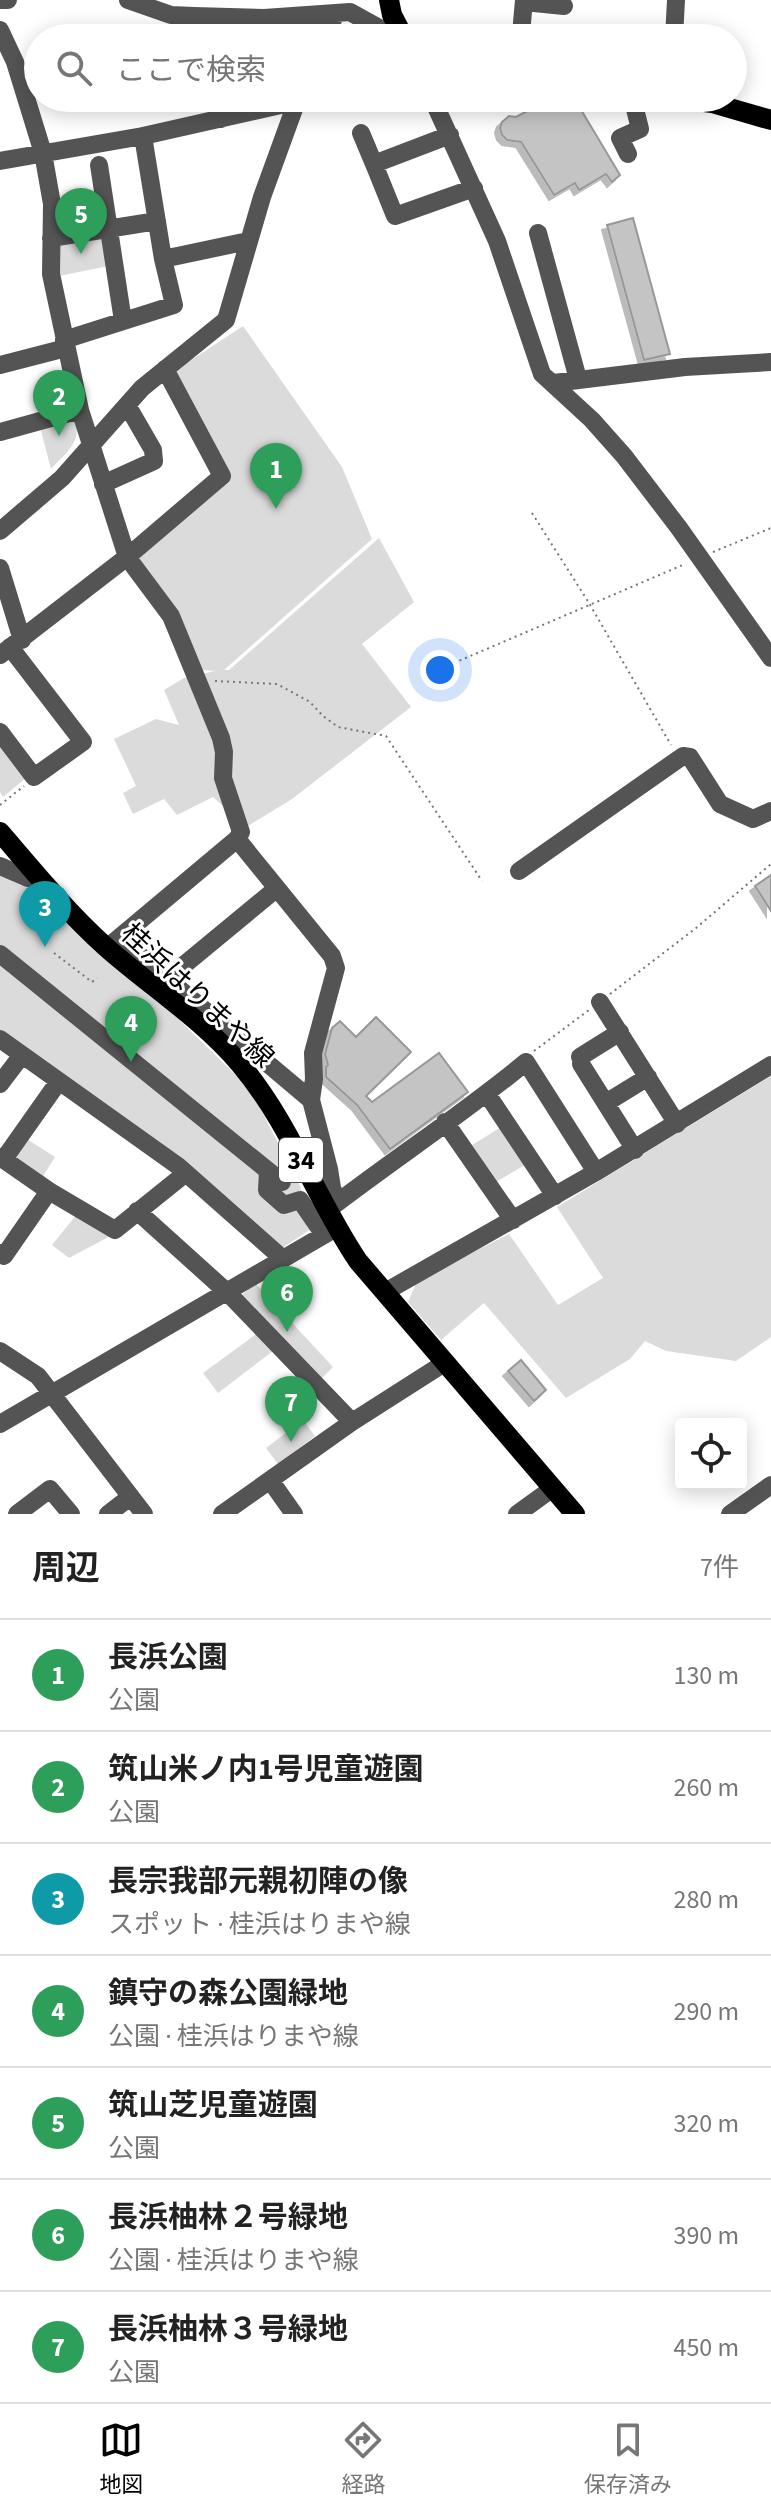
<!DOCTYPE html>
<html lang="ja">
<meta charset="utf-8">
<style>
body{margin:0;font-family:"Source Sans 3","Noto Sans JP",sans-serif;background:#f2f2f2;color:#222}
.controls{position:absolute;right:24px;bottom:24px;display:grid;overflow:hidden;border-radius:8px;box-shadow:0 4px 20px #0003}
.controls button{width:72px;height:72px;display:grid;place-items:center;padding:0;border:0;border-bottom:2px solid #e0e0e0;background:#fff;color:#222;font:40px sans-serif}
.you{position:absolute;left:440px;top:670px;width:28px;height:28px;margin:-20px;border:6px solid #fff;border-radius:50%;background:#1a73e8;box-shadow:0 0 0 12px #1a73e833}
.badge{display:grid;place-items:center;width:52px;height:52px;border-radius:50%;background:#000;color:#fff;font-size:26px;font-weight:700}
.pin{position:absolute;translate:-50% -66px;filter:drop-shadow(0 2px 4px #0008)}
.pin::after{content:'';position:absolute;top:42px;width:28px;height:24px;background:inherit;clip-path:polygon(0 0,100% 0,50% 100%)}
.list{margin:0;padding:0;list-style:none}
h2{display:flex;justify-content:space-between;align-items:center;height:104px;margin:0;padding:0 32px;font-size:34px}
h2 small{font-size:26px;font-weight:400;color:#767676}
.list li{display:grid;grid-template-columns:52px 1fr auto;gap:24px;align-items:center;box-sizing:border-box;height:112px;padding:0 32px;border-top:2px solid #e0e0e0}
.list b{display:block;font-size:30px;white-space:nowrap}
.list p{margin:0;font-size:26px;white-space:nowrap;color:#767676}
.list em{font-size:26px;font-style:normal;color:#767676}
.icon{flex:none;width:44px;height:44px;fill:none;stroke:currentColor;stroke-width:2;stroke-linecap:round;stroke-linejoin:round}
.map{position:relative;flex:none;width:771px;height:1514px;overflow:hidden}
.search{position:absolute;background:#fff;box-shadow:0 4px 20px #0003;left:24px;right:24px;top:24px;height:88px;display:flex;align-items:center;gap:20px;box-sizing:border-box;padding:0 28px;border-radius:44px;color:#767676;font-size:30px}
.sheet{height:888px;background:#fff}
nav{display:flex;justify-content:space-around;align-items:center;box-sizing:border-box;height:112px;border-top:2px solid #e0e0e0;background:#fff;font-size:22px;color:#767676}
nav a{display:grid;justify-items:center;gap:4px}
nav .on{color:#000}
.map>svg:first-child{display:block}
</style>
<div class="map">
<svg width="771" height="1514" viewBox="0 0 771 1514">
<defs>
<filter id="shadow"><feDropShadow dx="-5" dy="5" stdDeviation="0" flood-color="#0004"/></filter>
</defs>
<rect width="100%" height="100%" fill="#fff"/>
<path fill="#dbdbdb" d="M103,236L108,266L59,276L56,243Z
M243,326L342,467L372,539L224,670H229L379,538L414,602L362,644L411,707L292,799L246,827L213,797L177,815L164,799L133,814L123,793L136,786L114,739L156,719L179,725L164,690L184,678L215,671L202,670L179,612L137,556L229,478L173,372Z
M75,419C83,441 65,454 51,469L40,427Z
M0,745L27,777L3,797L0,792Z
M0,871L36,888L166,1007L251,1090L300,1186L311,1229L276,1252L0,1035Z
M771,1076V1337L736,1361L666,1351L645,1341L630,1359L566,1398L484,1303L441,1340L408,1302L417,1281L509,1234L558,1305L603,1278L557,1207Z
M503,1126L528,1163L496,1182L472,1145Z
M27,1139L55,1157L43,1176L15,1157Z
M77,1214L112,1235L69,1258L52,1245Z
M255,1283L333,1367L319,1381L241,1296Z
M259,1332L273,1351L218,1393L203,1373Z
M303,1420L315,1436L278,1464L266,1448Z"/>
<path fill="#c4c4c4" stroke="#989898" stroke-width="2" filter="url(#shadow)" d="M552,98H574L620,175L612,182L606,174L579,190L575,183L554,195L521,142L507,140L502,135L500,128L502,122L509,116L516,117Z
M633,218L670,354L644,360L607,225Z
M771,875V911L755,886Z
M376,1017L411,1052L366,1096L372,1102L439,1053L468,1092L390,1149L357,1105L326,1077V1067L328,1065L325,1054L332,1028L340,1021L356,1037Z
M521,1360L546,1390L534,1401L508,1371Z"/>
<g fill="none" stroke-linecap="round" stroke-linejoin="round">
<path stroke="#767676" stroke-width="2" stroke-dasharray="2 4" stroke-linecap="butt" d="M532,513L589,603L671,745
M713,552L771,528
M454,663L685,564
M215,681L277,684L310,702L323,716L338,727L386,736L482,881
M0,805L24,786
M54,953L92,982L97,978
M610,994L696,928L771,864
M534,1051L589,1010"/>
<path stroke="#545454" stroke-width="18" d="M0,0H8
M128,0L171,15L194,16L264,18L350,12L397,38
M524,2L564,6
M0,30L15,62L43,153L52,204L51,274L80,410L127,557L171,616L221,738L224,752L223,778L241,832L237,839L107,948
M401,33L521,34L524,0
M218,38V17
M325,38L336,13
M674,38L676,0
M219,98L221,119
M432,98L497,241L542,374L592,420L624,456L679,528L771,658
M361,133L374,164
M450,135L374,164L395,216L474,188
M628,154L620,138L640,129L635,109L637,98
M0,161L143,136L312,98
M99,165L123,321
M538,233L578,379
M51,238L157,221
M163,259L248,241
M64,340L174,305L163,259L143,136
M0,365L66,348
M554,383L685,367L771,362
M0,432L80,410
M103,484L154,461L153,450L127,405
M0,531L62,478L142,388L226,320L262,197L298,98
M0,568L22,640
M0,655L127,557L222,476L165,369
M0,732L34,777L83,742L10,647
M237,839L332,956L336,968L313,1053L314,1079L311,1100L329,1169L332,1188L338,1202
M0,866L28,878L37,877
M519,871L683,756L690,757L720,804L753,819L771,811
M119,938L311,1100
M0,954L282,1182
M167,979L276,889
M600,1002L677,1124
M0,1039L178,1166L283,1259
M580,1057L620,1032
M581,1064L635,1150
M0,1084L22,1055
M487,1094L555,1196
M609,1101L648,1077
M445,1122L513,1220
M0,1157L49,1191L4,1256L0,1253
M4,1159L59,1081
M268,1171L267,1190L284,1205L300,1200L324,1235
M49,1191L115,1230L186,1173
M329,1209C394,1159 463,1114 526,1062L596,1172
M137,1211L228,1293L352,1422
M385,1292L596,1172L771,1065
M0,1351L38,1376L144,1514
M0,1424L336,1228
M270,1480L294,1514
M17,1514L50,1489L71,1514
M108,1514L130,1497
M222,1514L352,1422L446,1362
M517,1514L553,1488
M730,1514L771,1485"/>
<path stroke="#000" stroke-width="20" d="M389,0L392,15L404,38
M672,98L712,103L771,120
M0,832C34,872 68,913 107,948C150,986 202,1019 240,1064C290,1123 315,1197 358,1261L575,1514"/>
</g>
<g text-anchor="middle" stroke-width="6" stroke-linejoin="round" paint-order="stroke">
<rect fill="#fff" stroke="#4c4c4c" stroke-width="2" x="279" y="1138" width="44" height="44" rx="6"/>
<g font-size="26" font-weight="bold" fill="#000">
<text x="301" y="1169">34</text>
</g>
<g font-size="28" fill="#000" stroke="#fff">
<text transform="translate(198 995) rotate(43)" y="10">桂浜はりまや線</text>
</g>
</g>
</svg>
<div class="controls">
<button><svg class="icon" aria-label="locate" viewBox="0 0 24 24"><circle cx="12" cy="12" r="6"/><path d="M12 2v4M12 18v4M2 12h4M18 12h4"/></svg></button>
</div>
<div class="you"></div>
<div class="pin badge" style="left:276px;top:509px;background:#2e9e5b">1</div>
<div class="pin badge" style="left:59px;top:436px;background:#2e9e5b">2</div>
<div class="pin badge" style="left:45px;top:947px;background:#0f9aa8">3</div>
<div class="pin badge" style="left:131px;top:1062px;background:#2e9e5b">4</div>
<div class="pin badge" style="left:81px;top:254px;background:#2e9e5b">5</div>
<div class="pin badge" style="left:287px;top:1332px;background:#2e9e5b">6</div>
<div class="pin badge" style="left:291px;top:1442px;background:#2e9e5b">7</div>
<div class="search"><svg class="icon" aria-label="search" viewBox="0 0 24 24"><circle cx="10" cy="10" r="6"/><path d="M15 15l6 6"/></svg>ここで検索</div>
</div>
<section class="sheet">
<h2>周辺<small>7件</small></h2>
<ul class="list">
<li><span class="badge" style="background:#2e9e5b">1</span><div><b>長浜公園</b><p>公園</p></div><em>130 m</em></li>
<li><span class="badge" style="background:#2e9e5b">2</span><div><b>筑山米ノ内1号児童遊園</b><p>公園</p></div><em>260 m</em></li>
<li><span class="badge" style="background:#0f9aa8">3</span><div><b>長宗我部元親初陣の像</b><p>スポット · 桂浜はりまや線</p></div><em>280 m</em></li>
<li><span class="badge" style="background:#2e9e5b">4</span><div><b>鎮守の森公園緑地</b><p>公園 · 桂浜はりまや線</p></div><em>290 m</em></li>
<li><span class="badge" style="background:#2e9e5b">5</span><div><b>筑山芝児童遊園</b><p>公園</p></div><em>320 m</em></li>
<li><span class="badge" style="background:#2e9e5b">6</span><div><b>長浜柚林２号緑地</b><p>公園 · 桂浜はりまや線</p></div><em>390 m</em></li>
<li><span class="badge" style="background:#2e9e5b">7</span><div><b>長浜柚林３号緑地</b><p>公園</p></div><em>450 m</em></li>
</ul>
</section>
<nav>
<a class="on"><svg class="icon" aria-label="map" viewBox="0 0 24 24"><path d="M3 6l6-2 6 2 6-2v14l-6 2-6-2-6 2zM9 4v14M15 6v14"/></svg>地図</a>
<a><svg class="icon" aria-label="directions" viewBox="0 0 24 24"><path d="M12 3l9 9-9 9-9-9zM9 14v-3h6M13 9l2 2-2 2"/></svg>経路</a>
<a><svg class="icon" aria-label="saved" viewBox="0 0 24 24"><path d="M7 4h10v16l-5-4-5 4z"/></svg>保存済み</a>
</nav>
